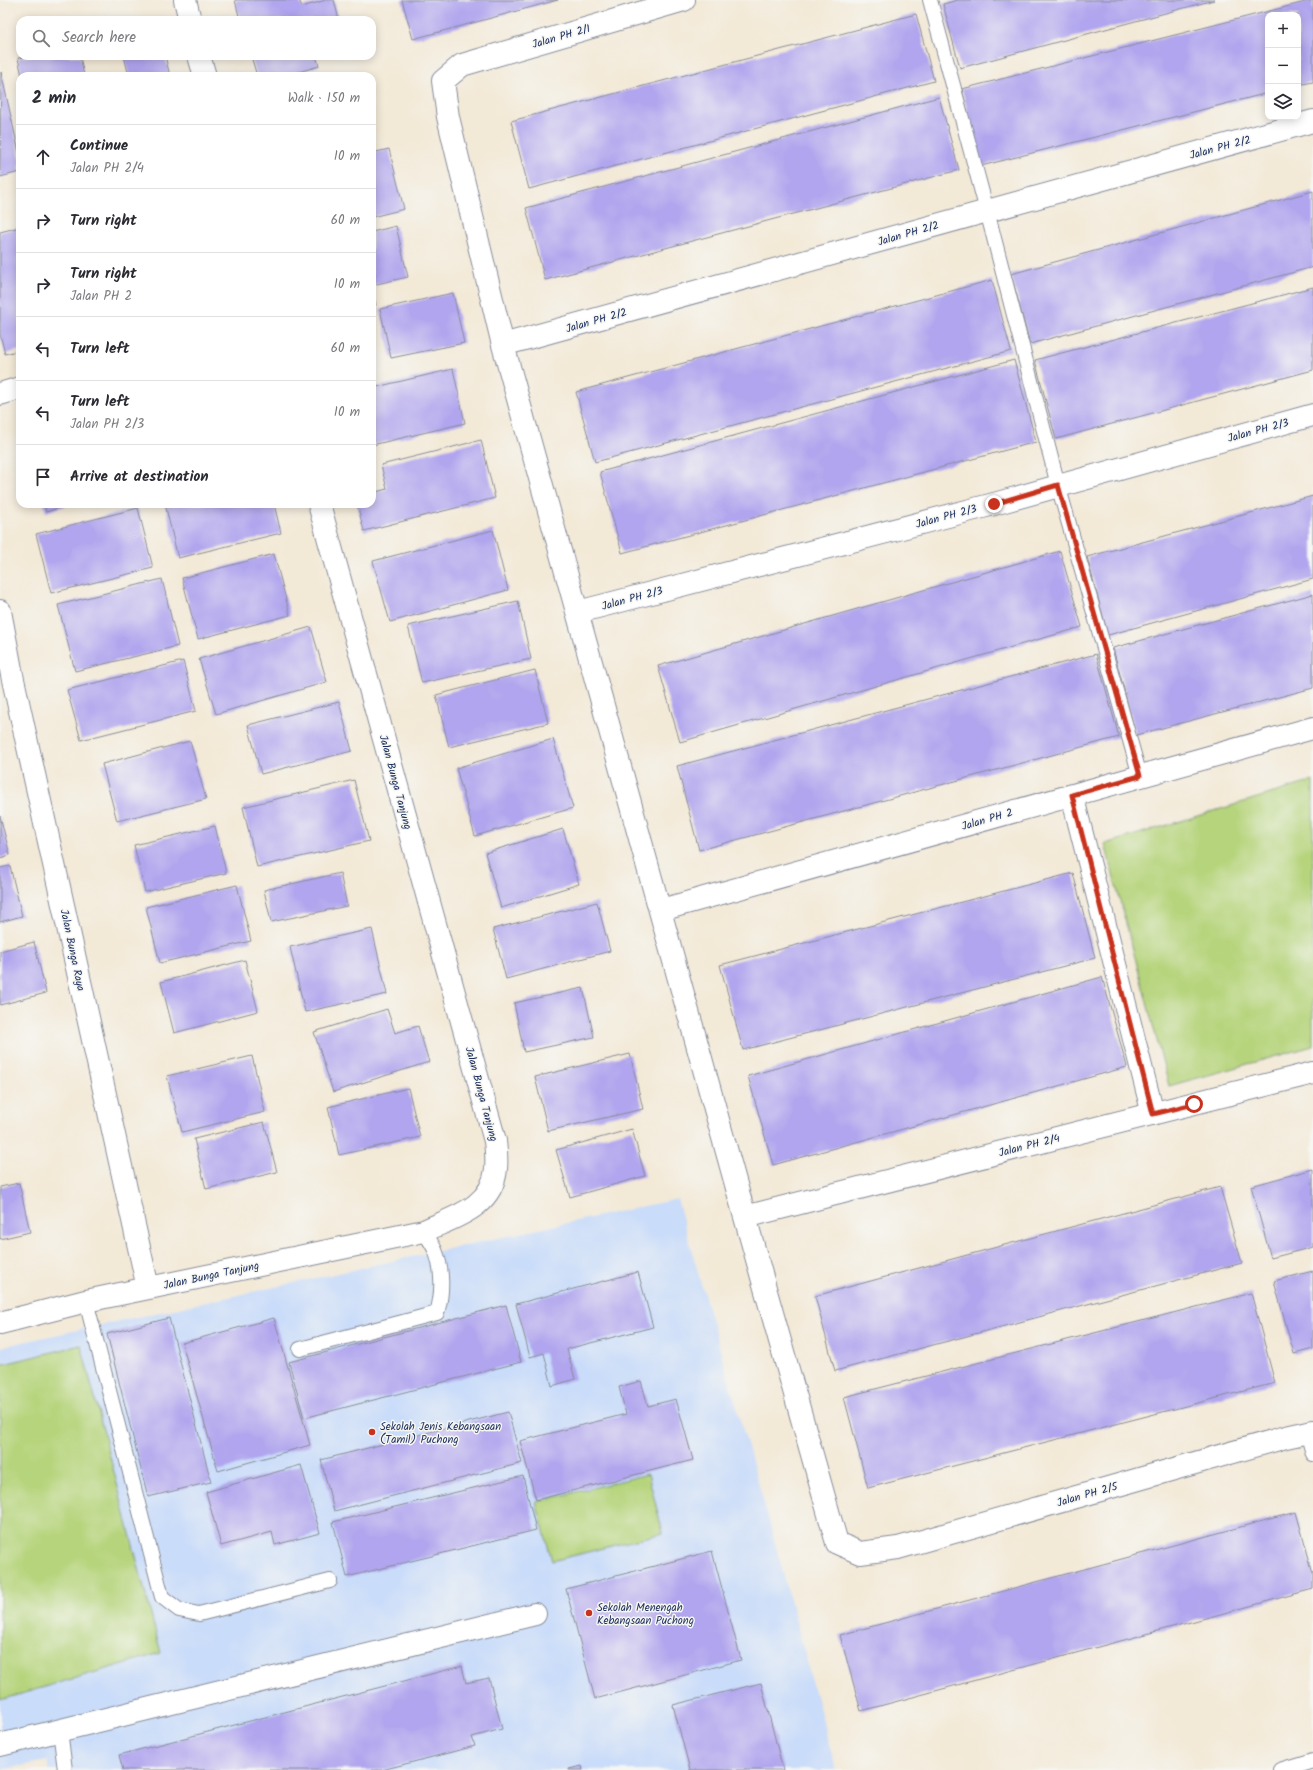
<!DOCTYPE html>
<meta charset="utf-8">
<style>
body{margin:0;font-family:Kalam,sans-serif;background:#f2f2f3;color:#2b2b33}
.controls{position:absolute;right:12px;top:12px;display:grid;overflow:hidden;border-radius:8px;box-shadow:0 2px 10px #0003}
.controls button{width:36px;height:36px;display:grid;place-items:center;padding:0;border:0;border-bottom:1px solid #e1e1e2;background:#fff;color:#2b2b33;font:20px sans-serif}
.stop{position:absolute;width:12px;height:12px;margin:-9px;border:3px solid #c8321e;border-radius:50%;background:#fff}
.stop.end{background:#c8321e;border-color:#fff;box-shadow:0 1px 4px #0008}
.list{margin:0;padding:0;list-style:none}
h2{display:flex;justify-content:space-between;align-items:center;height:52px;margin:0;padding:0 16px;font-size:17px}
h2 small{font-size:13px;font-weight:400;color:#7c7c81}
.list li{display:grid;grid-template-columns:26px 1fr auto;gap:12px;align-items:center;box-sizing:border-box;height:64px;padding:0 16px;border-top:1px solid #e1e1e2}
.list b{display:block;font-size:15px;white-space:nowrap}
.list p{margin:0;font-size:13px;white-space:nowrap;color:#7c7c81}
.list em{font-size:13px;font-style:normal;color:#7c7c81}
.icon{flex:none;width:22px;height:22px;fill:none;stroke:currentColor;stroke-width:2;stroke-linecap:round;stroke-linejoin:round}
.map{position:relative;flex:none;width:1313px;height:1770px;overflow:hidden}
.search{position:absolute;background:#fff;box-shadow:0 2px 10px #0003;left:16px;top:16px;width:360px;height:44px;display:flex;align-items:center;gap:10px;box-sizing:border-box;padding:0 14px;border-radius:12px;color:#7c7c81;font-size:15px}
.panel{position:absolute;background:#fff;box-shadow:0 2px 10px #0003;left:16px;top:72px;width:360px;height:436px;border-radius:12px}
.map>svg:first-child{display:block}
</style>
<div class="map">
<svg width="1313" height="1770" viewBox="0 0 1313 1770">
<rect width="100%" height="100%" fill="#f6f6f2"/>
<filter id="ink" filterUnits="userSpaceOnUse"><feTurbulence type="fractalNoise" baseFrequency=".025" numOctaves="2"/><feDisplacementMap in="SourceGraphic" scale="8" xChannelSelector="R" yChannelSelector="G"/><feConvolveMatrix kernelMatrix="1 2 1 2 8 2 1 2 1" color-interpolation-filters="sRGB"/></filter>
<filter id="wash" filterUnits="userSpaceOnUse"><feTurbulence type="fractalNoise" baseFrequency=".012" numOctaves="4" result="noise"/><feDisplacementMap in="SourceGraphic" scale="16" xChannelSelector="R" yChannelSelector="G"/><feGaussianBlur stdDeviation="0.9" result="paint"/><feColorMatrix in="noise" values="0 0 0 0 0 0 0 0 0 0 0 0 0 0 0 0 0 1.4 0 .05"/><feComposite in="paint" operator="in"/></filter>
<g filter="url(#wash)">
<rect width="100%" height="100%" fill="#f3e9d7"/>
<path fill="#c9dcf9" d="M677,1199L768,1517L836,1770H49L47,1761L0,1770V1347Z"/>
<path fill="#b6d47b" stroke="#68826c" d="M1313,781V1046L1169,1086L1105,844Z
M81,1345L161,1653L0,1700V1365Z
M648,1474L663,1533L552,1561L536,1502Z"/>
<g id="blocks">
<path fill="#b0a5ee" d="M235,0H299L302,7L326,0H334L339,20H240Z
M402,0H558L413,39Z
M958,0H1214L960,68L943,4Z
M1313,0V82L1298,85V15H1268V93L981,166L962,89Z
M916,14L934,81L529,189L511,121Z
M30,56H80L84,76H22L18,58Z
M124,56H165L170,76H129Z
M251,56H316L319,66L285,76H257Z
M1,72L20,157V172L0,177Z
M939,97L959,170L545,280L526,208Z
M389,149L404,209L372,217V153Z
M1313,191V267L1030,344L1011,274Z
M396,226L408,277L372,285V232Z
M20,227V350L5,354L0,334V232Z
M992,280L1011,351L595,462L576,392Z
M1313,287V370L1056,439L1035,360Z
M372,290L376,305L372,306Z
M453,293L464,343L391,358L380,309Z
M1014,360L1036,442L622,553L600,472Z
M453,369L465,423L372,445V388Z
M481,440L495,498L364,531L357,504H372V493L387,489L381,465Z
M1313,496V579L1108,635L1087,557Z
M44,504H71L46,512Z
M165,504H274L281,533L178,558Z
M138,508L153,568L51,593L36,534Z
M493,530L508,590L390,622L373,561Z
M1060,551L1082,627L680,742L658,666Z
M274,554L290,615L198,639L182,578Z
M162,579L178,646L75,671L58,605Z
M1313,594V688L1136,735L1113,648Z
M518,601L531,659L422,683L408,626Z
M311,627L327,682L216,714L199,659Z
M1096,654L1119,737L699,850L677,766Z
M183,661L196,711L81,740L67,690Z
M535,670L548,723L449,747L436,695Z
M339,702L352,751L261,774L248,725Z
M553,739L573,808L475,836L456,768Z
M190,741L206,799L117,821L102,764Z
M354,780L369,841L257,867L243,807Z
M0,816L10,855L0,858Z
M215,826L226,873L145,892L134,845Z
M563,829L579,884L501,908L485,853Z
M10,866L22,916L0,922V868Z
M340,873L347,906L271,922L264,890Z
M1073,873L1095,958L743,1050L720,965Z
M237,885L251,941L160,963L146,907Z
M597,902L610,951L506,979L493,929Z
M372,929L387,994L305,1012L290,947Z
M34,942L46,993L0,1005V951Z
M245,960L258,1011L174,1033L161,982Z
M1102,977L1127,1067L773,1165L748,1076Z
M583,988L594,1037L524,1052L514,1003Z
M387,1009L395,1033L418,1026L429,1062L333,1092L314,1032Z
M630,1054L643,1109L548,1131L535,1077Z
M252,1056L265,1112L182,1132L167,1076Z
M408,1088L420,1137L339,1155L328,1107Z
M264,1122L277,1172L206,1189L194,1139Z
M632,1129L645,1176L570,1197L556,1150Z
M1313,1169V1247L1271,1258L1251,1186Z
M19,1183L30,1232L0,1239V1187Z
M1220,1187L1242,1263L835,1371L815,1296Z
M1313,1271V1349L1294,1354L1274,1281Z
M638,1272L653,1327L567,1349L575,1379L552,1386L544,1353L530,1357L516,1304Z
M1251,1293L1275,1383L868,1488L844,1397Z
M506,1305L521,1362L304,1418L289,1362Z
M169,1318L211,1482L148,1497L107,1334Z
M274,1318L310,1445L218,1471L182,1343Z
M641,1381L648,1406L676,1399L693,1460L536,1500L520,1441L626,1414L619,1387Z
M508,1412L522,1463L334,1511L321,1460Z
M301,1465L320,1533L275,1545L272,1532L221,1546L206,1492Z
M523,1476L536,1530L347,1577L333,1522Z
M1296,1512L1313,1573V1589L861,1711L840,1635Z
M712,1551L741,1660L595,1699L566,1589Z
M462,1666L466,1683L489,1678L502,1729L472,1737L475,1746L382,1770H123L119,1755Z
M761,1683L783,1770H690L673,1705Z
M582,1766L583,1770H569V1769Z"/>
</g>
</g>
<g filter="url(#ink)">
<use href="#blocks" fill-opacity="0" stroke="#878c9a" stroke-width="1"/>
<g fill="none" stroke-linecap="round" stroke-linejoin="round">
<defs>
<path id="service" d="M930,0L987,211L1058,485L1140,776
M86,1301L162,1597L179,1610L199,1614L330,1581
M300,1349L437,1313C443,1293 443,1269 435,1250C432,1243 427,1237 424,1231
M1307,1432L1313,1454
M60,1730L65,1770
M1280,1770L1313,1760"/>
<path id="minor" d="M185,0L190,20
M684,0L462,65L443,81L448,117L503,345L745,1217L837,1543L860,1553L898,1548L1286,1437L1313,1431
M199,56L205,76
M503,345L1313,121
M0,394L20,388
M0,611L12,675L148,1288
M578,612L994,504L1313,415
M1072,795L1153,1114
M661,910L1313,728
M745,1217L1313,1073
M0,1323L86,1301L424,1231C454,1217 492,1208 496,1169C497,1160 496,1150 495,1141L319,504
M0,1745L535,1614"/>
</defs>
<use href="#service" stroke="#878c9a" stroke-width="16"/>
<use href="#minor" stroke="#878c9a" stroke-width="24"/>
<use href="#service" stroke="#fff" stroke-width="14"/>
<use href="#minor" stroke="#fff" stroke-width="22"/>
</g>
</g>
<g fill="none" stroke-linecap="round" stroke-linejoin="round" filter="url(#ink)">
<path stroke="#c8321e" stroke-width="5" d="M994,504L1058,485L1140,776L1072,795L1153,1114L1194,1104"/>
</g>
<g fill="#c8321e" stroke="#f6f6f2" stroke-width="1.5">
<circle cx="372" cy="1432" r="4"/>
<circle cx="589" cy="1613" r="4"/>
</g>
<g text-anchor="middle" stroke-width="3" stroke-linejoin="round" paint-order="stroke">
<g font-size="11" fill="#1b2f5e" stroke="#f6f6f2">
<text transform="translate(561 36) rotate(-16)" y="4">Jalan PH 2/1</text>
<text transform="translate(1220 147) rotate(-15)" y="4">Jalan PH 2/2</text>
<text transform="translate(908 233) rotate(-16)" y="4">Jalan PH 2/2</text>
<text transform="translate(596 320) rotate(-16)" y="4">Jalan PH 2/2</text>
<text transform="translate(1258 430) rotate(-15)" y="4">Jalan PH 2/3</text>
<text transform="translate(946 516) rotate(-15)" y="4">Jalan PH 2/3</text>
<text transform="translate(632 598) rotate(-15)" y="4">Jalan PH 2/3</text>
<text transform="translate(396 782) rotate(75)" y="4">Jalan Bunga Tanjung</text>
<text transform="translate(987 819) rotate(-16)" y="4">Jalan PH 2</text>
<text transform="translate(73 950) rotate(78)" y="4">Jalan Bunga Raya</text>
<text transform="translate(482 1094) rotate(75)" y="4">Jalan Bunga Tanjung</text>
<text transform="translate(1029 1145) rotate(-14)" y="4">Jalan PH 2/4</text>
<text transform="translate(211 1275) rotate(-12)" y="4">Jalan Bunga Tanjung</text>
<text transform="translate(1087 1494) rotate(-16)" y="4">Jalan PH 2/5</text>
</g>
<g font-size="11" fill="#1b2f5e" stroke="#f6f6f2" text-anchor="start">
<text x="380" y="1430">Sekolah Jenis Kebangsaan<tspan x="380" dy="13">(Tamil) Puchong</tspan></text>
<text x="597" y="1611">Sekolah Menengah<tspan x="597" dy="13">Kebangsaan Puchong</tspan></text>
</g>
</g>
</svg>
<div class="controls">
<button>+</button>
<button>−</button>
<button><svg class="icon" aria-label="layers" viewBox="0 0 24 24"><path d="M12 4l9 5-9 5-9-5zM3 14l9 5 9-5"/></svg></button>
</div>
<div class="stop" style="left:1194px;top:1104px"></div>
<div class="stop end" style="left:994px;top:504px"></div>
<div class="search"><svg class="icon" aria-label="search" viewBox="0 0 24 24"><circle cx="10" cy="10" r="6"/><path d="M15 15l6 6"/></svg>Search here</div>
<section class="panel">
<h2>2 min<small>Walk · 150 m</small></h2>
<ul class="list">
<li><svg class="icon" aria-label="ahead" viewBox="0 0 24 24"><path d="M12 20V5M6 11l6-6 6 6"/></svg><div><b>Continue</b><p>Jalan PH 2/4</p></div><em>10 m</em></li>
<li><svg class="icon" aria-label="right" viewBox="0 0 24 24"><path d="M7 20v-9h11M14 6l5 5-5 5"/></svg><div><b>Turn right</b></div><em>60 m</em></li>
<li><svg class="icon" aria-label="right" viewBox="0 0 24 24"><path d="M7 20v-9h11M14 6l5 5-5 5"/></svg><div><b>Turn right</b><p>Jalan PH 2</p></div><em>10 m</em></li>
<li><svg class="icon" aria-label="left" viewBox="0 0 24 24"><path d="M17 20v-9H6M10 6l-5 5 5 5"/></svg><div><b>Turn left</b></div><em>60 m</em></li>
<li><svg class="icon" aria-label="left" viewBox="0 0 24 24"><path d="M17 20v-9H6M10 6l-5 5 5 5"/></svg><div><b>Turn left</b><p>Jalan PH 2/3</p></div><em>10 m</em></li>
<li><svg class="icon" aria-label="arrive" viewBox="0 0 24 24"><path d="M6 21V4h12l-3 4 3 4H6"/></svg><div><b>Arrive at destination</b></div></li>
</ul>
</section>
</div>
